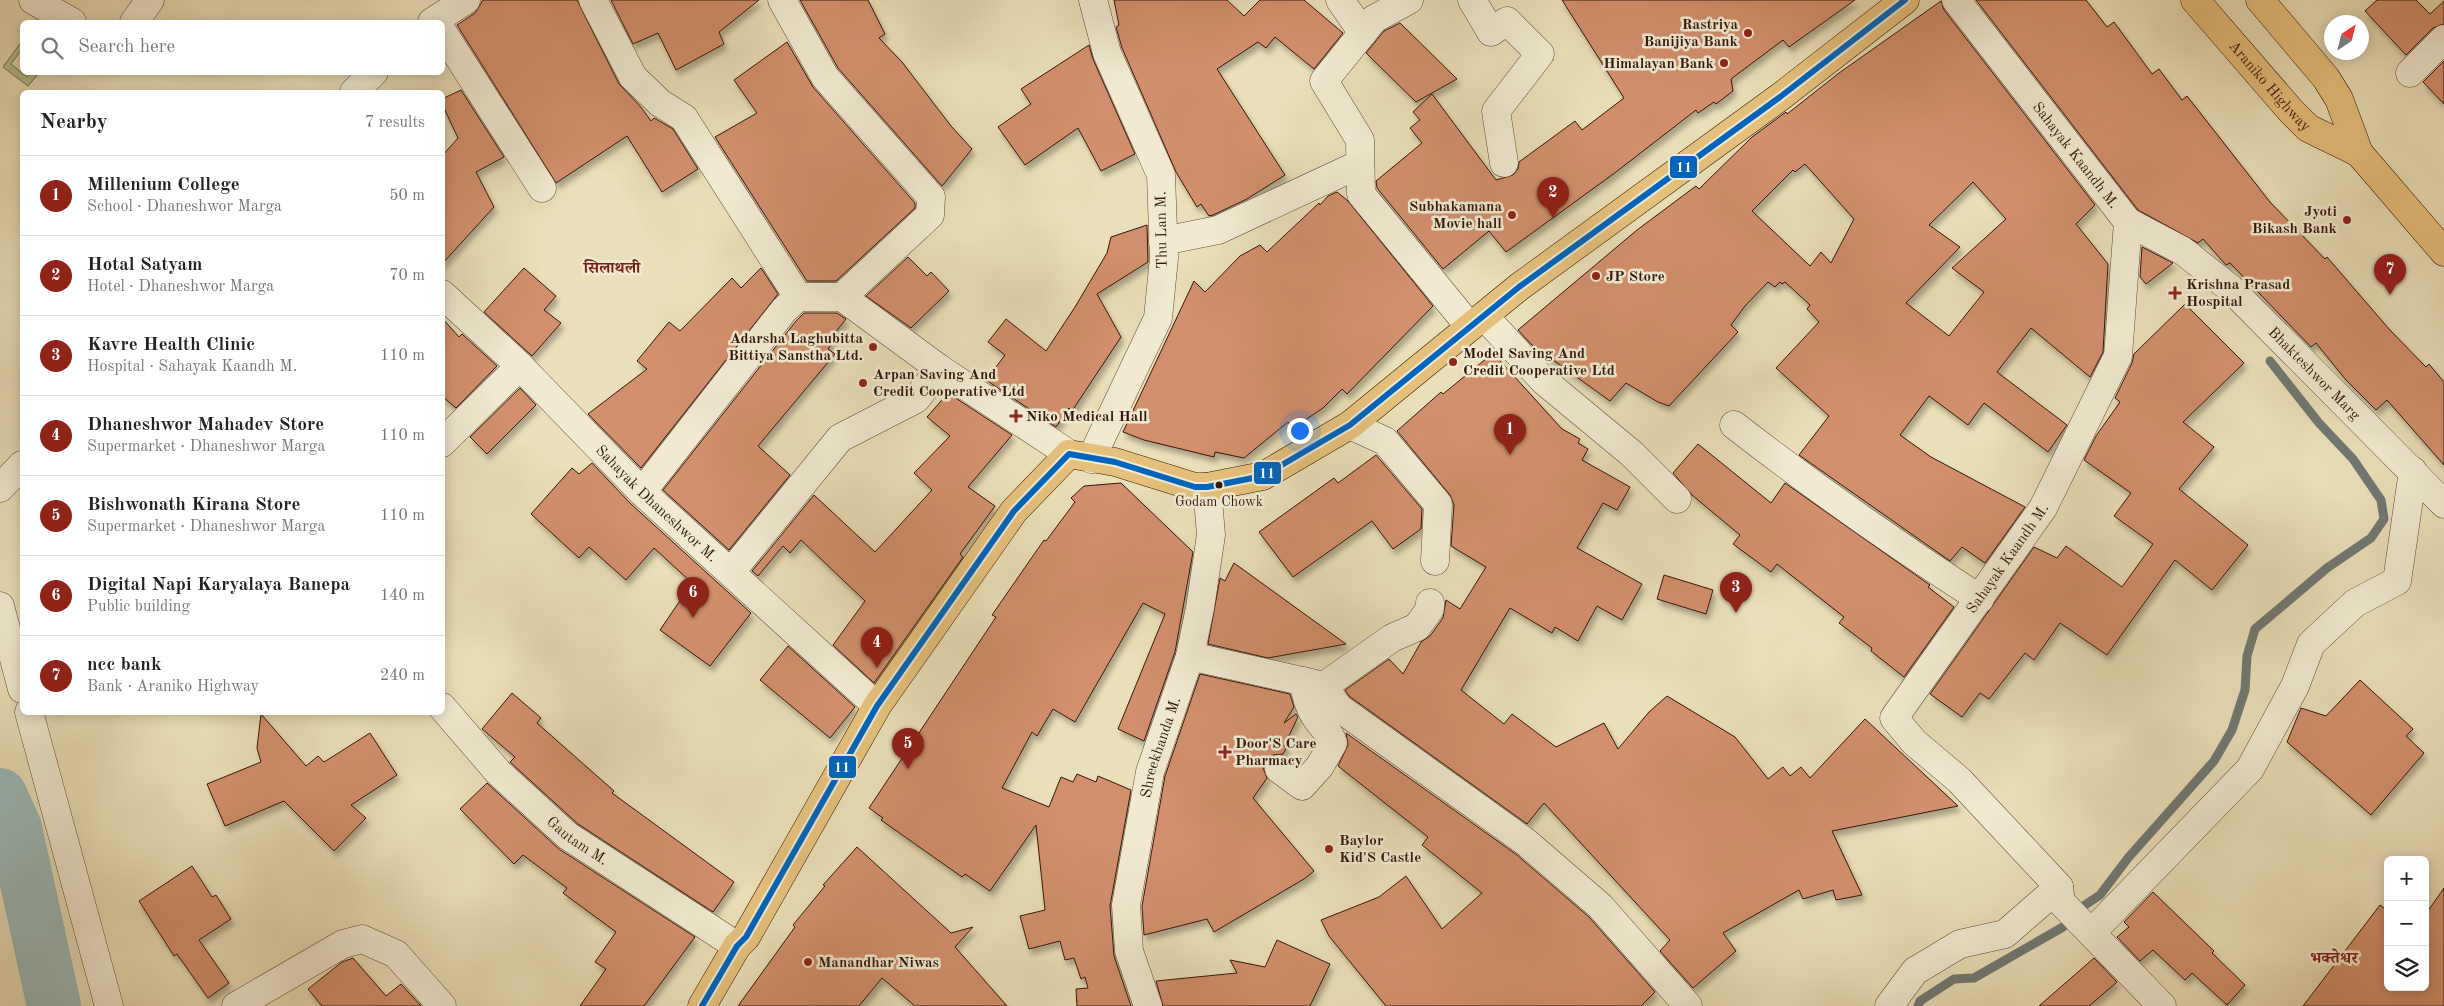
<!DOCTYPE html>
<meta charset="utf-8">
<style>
body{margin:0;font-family:"Old Standard TT","Noto Serif Devanagari",serif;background:#f2f2f2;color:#222}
.controls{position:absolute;right:15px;bottom:15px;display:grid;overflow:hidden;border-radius:8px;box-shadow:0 2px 12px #0003}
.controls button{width:45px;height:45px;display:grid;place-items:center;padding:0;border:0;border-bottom:1px solid #e0e0e0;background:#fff;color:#222;font:25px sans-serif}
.compass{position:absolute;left:2324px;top:15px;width:45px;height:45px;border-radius:50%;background:#fff;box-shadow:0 2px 12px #0003;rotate:35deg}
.you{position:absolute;left:1299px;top:430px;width:18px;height:18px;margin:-12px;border:4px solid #fff;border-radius:50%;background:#1a73e8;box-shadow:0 0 0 8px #1a73e833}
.badge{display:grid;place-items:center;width:32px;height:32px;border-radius:50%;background:#8f2418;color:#fff;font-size:16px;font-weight:700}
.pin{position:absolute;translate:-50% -41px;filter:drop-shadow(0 1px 2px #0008)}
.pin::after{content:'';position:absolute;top:26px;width:18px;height:15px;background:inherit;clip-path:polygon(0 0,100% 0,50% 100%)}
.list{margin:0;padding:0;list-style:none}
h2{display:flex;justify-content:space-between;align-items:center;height:65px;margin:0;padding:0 20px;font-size:21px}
h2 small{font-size:16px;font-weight:400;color:#767676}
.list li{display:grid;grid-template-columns:32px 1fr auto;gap:15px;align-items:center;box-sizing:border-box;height:80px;padding:0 20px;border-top:1px solid #e0e0e0}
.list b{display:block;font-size:19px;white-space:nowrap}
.list p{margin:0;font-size:16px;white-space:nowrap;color:#767676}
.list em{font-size:16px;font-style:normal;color:#767676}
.icon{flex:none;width:28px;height:28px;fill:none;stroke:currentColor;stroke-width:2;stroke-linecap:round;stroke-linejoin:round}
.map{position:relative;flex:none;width:2444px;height:1006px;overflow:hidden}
.search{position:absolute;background:#fff;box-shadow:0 2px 12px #0003;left:20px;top:20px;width:425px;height:55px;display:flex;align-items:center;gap:12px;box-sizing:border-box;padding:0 18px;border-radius:8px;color:#767676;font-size:19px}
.panel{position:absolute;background:#fff;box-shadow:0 2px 12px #0003;left:20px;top:90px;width:425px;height:625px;border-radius:8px}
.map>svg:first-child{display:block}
</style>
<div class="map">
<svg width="2444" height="1006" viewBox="0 0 2444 1006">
<defs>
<filter id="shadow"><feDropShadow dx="3" dy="5.5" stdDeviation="2.5" flood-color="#0004"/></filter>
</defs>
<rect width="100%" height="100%" fill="#eadfb8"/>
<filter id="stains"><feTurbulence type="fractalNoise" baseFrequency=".004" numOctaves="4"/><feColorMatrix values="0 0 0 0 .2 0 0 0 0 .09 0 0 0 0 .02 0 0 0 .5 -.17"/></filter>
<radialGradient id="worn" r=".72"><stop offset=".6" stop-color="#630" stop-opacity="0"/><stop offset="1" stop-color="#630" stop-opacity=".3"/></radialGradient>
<path fill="#bac18d" stroke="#766c4b" d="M22,41V49L11,64L27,77L31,73H39L28,86L3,67Z"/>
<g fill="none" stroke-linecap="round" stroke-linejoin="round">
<path stroke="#717873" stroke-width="9" d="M2085,905L2100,895L2128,858L2214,761L2232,730L2245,690L2247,656L2255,629L2327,568L2371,538L2384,519L2381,500L2353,459L2319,423L2270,361
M1918,1006L1920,1001L1954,979L1974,978L2063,927"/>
<path stroke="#9bbab9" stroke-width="54" d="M0,795L15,828L54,1006"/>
</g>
<path fill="#d18f6d" stroke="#331609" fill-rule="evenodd" filter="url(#shadow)" d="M483,0H577L619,84L640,106L651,121L654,118L673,129L698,169L662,192L627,136L556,183L457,25L475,13Z
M611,0H759L719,32L724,44L676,70L658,33L633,44Z
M800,0H868L885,34L879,38L902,62L951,126L972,149L942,186L838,68Z
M1114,0H1227L1244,16L1260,0H1304L1343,33L1314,69L1275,37L1266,48L1258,42L1217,69L1285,175L1247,199L1213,215L1209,216L1201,204L1197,207L1176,172L1122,48L1116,27L1119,25Z
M1562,0H1855L1789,47L1783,40L1731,79L1733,91L1716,104L1714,102L1698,113L1696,110L1616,172L1506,252L1489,231L1443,269L1377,188L1376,181L1422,143L1410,128L1420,120L1413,112L1432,94L1496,180L1513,175L1518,169L1519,162L1575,121L1582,130L1624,98Z
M1976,0H2086L2107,27L2114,22L2152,74L2159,69L2182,100L2187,96L2270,202L2325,259L2327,257L2389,329L2426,367L2429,364L2444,382V465L2387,400L2376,410L2346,380L2316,343L2311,347L2230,263L2226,265L2203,239L2198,243L2138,210Z
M2377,0H2416L2430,14L2444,1V24L2433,28L2406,55L2365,11Z
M1941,1L1944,10L2095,205L2076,224L2108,264L2103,352L2090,377L2031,328L1997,372L2067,425L2048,452L1984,403L1968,425L1929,396L1900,435L1931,457L2025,507L1985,563L1962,547L1950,561L1799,455L1829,416L1776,368L1819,322L1807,309L1810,305L1785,282L1782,284L1780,282L1775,287L1768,282L1745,306L1731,325L1738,332L1669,406L1658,402L1626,383L1610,401L1532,345L1518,330L1637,230L1696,186L1699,189L1752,137L1786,112L1787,114L1839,73ZM1805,164L1854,219L1831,263L1821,252L1810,266L1752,211L1793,170L1795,172ZM1973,182L2006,219L1952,268L1984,292L1949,336L1906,303L1960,247L1929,225Z
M1400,23L1457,79L1416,102L1366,53L1384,31Z
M787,42L813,87L915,203V208L836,281H807L715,137L757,113L734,80Z
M1089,45L1093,59L1135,154L1101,171L1078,128L1025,165L998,127L1031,104L1021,89Z
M2444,61V104L2423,82Z
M461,90L504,157L476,172L494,207L442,264V156L458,138L442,104V99Z
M1337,192L1348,201L1433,306L1347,394L1342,389L1323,408L1293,428L1288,422L1244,458L1215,452L1214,457L1144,440L1123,432L1194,281L1205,292L1240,256L1260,245L1267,252L1319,203L1320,205L1328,196Z
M1147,225L1148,262L1097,294L1121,337L1072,411L1069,408L1056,427L986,380L1005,355L988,342L1006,319L1046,351L1075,307L1107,253L1111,237Z
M2142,247L2173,263L2146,284L2140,277Z
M908,257L927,276L931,272L949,291L911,328L866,296Z
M524,268L556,296L544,310L561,323L532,356L484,312Z
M761,268L778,294L641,468L588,414L647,369L637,361L669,322L680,331L732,278L741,288Z
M2185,304L2244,363L2183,422L2214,447L2179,489L2248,545L2212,590L2175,560L2107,655L2060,623L2034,660L2025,653L1989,699L1980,693L1962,717L1930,694L2034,547L2057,558L2066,546L2122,587L2153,544L2114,516L2131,493L2084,460L2096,436L2120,402L2115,398L2132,363L2134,354Z
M804,313H837L846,319L830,339L833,342L828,349L835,354L758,446L790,475L729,550L663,490L796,321Z
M442,318L459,337L462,334L497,366L456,408L442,396Z
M1493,353L1562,429L1580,439L1578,443L1588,449L1582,460L1630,487L1617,510L1603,503L1577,548L1642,584L1622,620L1597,606L1578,641L1555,627L1552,633L1510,608L1461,690L1504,724L1512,714L1556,747L1604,723L1618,749L1649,712L1667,696L1735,737L1768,779L1783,767L1790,776L1801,767L1810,778L1865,719L1958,806L1832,831L1862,895L1836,900L1833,890L1803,899L1799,890L1723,933L1736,951L1693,988L1660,951L1670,940L1544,803L1527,824L1349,696L1345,690L1389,659L1403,674L1421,642L1430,636L1443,618L1446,600L1460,609L1486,567L1451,546L1454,505L1450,495L1397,431L1441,392L1443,394Z
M520,388L536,405L487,454L470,437Z
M948,393L1012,435L968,487L995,506L960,554L963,557L874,683L833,645L865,601L801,540L790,553L783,546L758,576L752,571L814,495L875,552L932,490L914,473L950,436L927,417Z
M1698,444L1771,503L1785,483L1930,585L1928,587L1954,607L1904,677L1871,651L1872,648L1839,623L1844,617L1777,564L1771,572L1733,544L1740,535L1692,495L1673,473Z
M1376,455L1422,509L1421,529L1393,549L1372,521L1293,577L1259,532L1334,478L1338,483Z
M592,463L631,504L751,613L710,666L660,630L692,583L654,548L626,580L589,547L579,558L531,514L572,468L579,474Z
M1121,483L1193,552L1175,652L1144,741L1118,729L1165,614L1143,603L1075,722L1053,709L1037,736L1032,732L1002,788L1049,807L1061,777L1073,782L1077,774L1096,782L1098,776L1131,790L1110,906L1114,956L1131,1006H1077L1076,989L1088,988L1085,977L1081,979L1074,958L1065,960L1060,941L1029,949L1020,916L1045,910L1036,825L990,891L965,874L962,877L881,820L883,818L869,808L996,617L992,615L1044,540L1046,541L1075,502L1071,498L1084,486Z
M1234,563L1346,644L1268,658L1208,644L1220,578L1225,581Z
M1664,575L1713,590L1706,614L1657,599Z
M788,646L855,707L830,738L760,680Z
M1200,674L1290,694L1294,707L1284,723L1296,714L1298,717L1284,746L1287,747L1283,754L1273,755L1266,760L1263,768L1267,778L1253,798L1314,871L1304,879L1214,932L1207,919L1144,935L1142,906L1165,776Z
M2360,680L2413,729L2406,736L2424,753L2371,815L2287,742L2301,708L2326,716Z
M512,693L541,718L537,723L614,791L612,793L734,882L713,912L578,824L510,762L515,757L482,729Z
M261,714L306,766L318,756L324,762L370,733L397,775L351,805L366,818L334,851L284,801L225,826L207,784L261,762L257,748Z
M1346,733L1517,855L1589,917L1655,992L1641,1006H1386L1329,936L1321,920L1379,897L1406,876L1442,929L1482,893L1422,845L1428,837L1338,766L1348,745Z
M487,783L559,849L695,937L644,1006H580L606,969L595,962L616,932L563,893L567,888L523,855L514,864L460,809Z
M857,847L951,933L973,927L955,947L1007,1006H915L882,978L859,1006H738L795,927L793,925L825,886L823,885Z
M192,866L212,897L216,895L231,919L199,940L229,983L208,998L177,954L174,956L139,901Z
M2444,888V1006H2303L2380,905L2388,911V987H2425V915Z
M2153,892L2214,951L2212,953L2245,985L2227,1005L2192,973L2185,980L2153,950L2140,961L2117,937L2129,927L2124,922Z
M1277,940L1330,964L1310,1006H1163L1156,981L1237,973L1230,960L1265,967Z
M353,958L386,996L401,984L421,1006H322L308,989L342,962Z
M2094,958L2117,982L2089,1006H2039Z"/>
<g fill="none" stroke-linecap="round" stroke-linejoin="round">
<defs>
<g id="minor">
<path d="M33,0L72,22"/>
<path d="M593,0L633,77L660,103L684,118L798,297"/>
<path d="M782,0L825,77L931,197L930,215L842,297"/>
<path d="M1340,0L1363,33"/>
<path d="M1409,0L1374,19L1324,81L1360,140L1361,194L1470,327"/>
<path d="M1472,0L1491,32L1507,21L1540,54L1496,111L1504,163"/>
<path d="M134,22L150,0"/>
<path d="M432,22L466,0"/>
<path d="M442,31L542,188"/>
<path d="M2410,73L2444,39"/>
<path d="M354,92L374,72"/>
<path id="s1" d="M2128,222L2183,251L2231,289L2444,504"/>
<path d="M1163,241L1218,230L1360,164"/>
<path id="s2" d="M442,294L520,366L642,492L877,706"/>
<path d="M1484,316L1544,381L1632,454L1677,499"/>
<path d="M1350,425L1385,441L1438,504L1435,561"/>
<path d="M1734,425C1814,487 1895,544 1980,599"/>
<path d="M442,443L520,366"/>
<path d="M1091,459L1158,318L1164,258L1161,175L1107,53L1093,0"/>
<path d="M0,488L22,465"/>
<path d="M642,492L784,310L798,297H842L940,369L1069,454"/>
<path d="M731,572L840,438L916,399L940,369"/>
<path d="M0,606L22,689"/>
<path d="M1190,656L1324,686L1338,707L1527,843L1600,906L1688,1006"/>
<path d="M1324,686L1392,638L1417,627L1430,609V603"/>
<path id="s3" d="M442,707L498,772L568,836L737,946"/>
<path d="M29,712L109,1006"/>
<path d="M1279,769L1302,786L1320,766L1333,743C1330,731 1321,727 1315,716C1308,706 1306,693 1303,681"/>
<path d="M2059,887L2061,902L2162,1006"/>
<path d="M2092,932L2250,769L2295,686L2311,644L2355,603L2397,581L2413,471"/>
<path d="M236,1006L343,944L362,939L396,954L442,1006"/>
<path id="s4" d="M1148,1006L1129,951L1126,905L1150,772L1190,656L1200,608L1211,535L1207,487"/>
<path id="s5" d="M1889,1006L1915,971L1960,944L2005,934L2059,887L1959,780L1914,742L1894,718L2043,508L2118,356L2128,222L1956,0"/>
</g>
<path id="primary" d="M702,1006L737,946L746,937L877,706L1014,511L1069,454L1115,462L1195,487H1207L1263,476L1350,425L1519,287L1780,97L1905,0"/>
<g id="trunk">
<path id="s6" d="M2195,0L2291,111L2308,128L2359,153"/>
<path d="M2260,0L2326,78L2339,99L2359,153L2444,252"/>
</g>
</defs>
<use href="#minor" stroke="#614835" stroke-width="29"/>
<use href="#primary" stroke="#331609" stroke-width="29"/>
<use href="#trunk" stroke="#331609" stroke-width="29"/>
<use href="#minor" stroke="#f1ead1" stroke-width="28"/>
<use href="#primary" stroke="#e5c07c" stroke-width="28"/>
<use href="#trunk" stroke="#e5c07c" stroke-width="28"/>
<defs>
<path id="bus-1" d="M702,1006L737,946L746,937L877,706L1014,511L1069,454L1115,462L1195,487H1207L1263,476L1350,425L1519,287L1780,97L1905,0"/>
</defs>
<use href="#bus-1" stroke="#f1ead1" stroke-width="10"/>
<use href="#bus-1" stroke="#0065bd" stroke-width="6"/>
</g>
<g fill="#8f2418" stroke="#f1ead1" stroke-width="2">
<circle cx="1748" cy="33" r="5"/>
<circle cx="1724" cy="63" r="5"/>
<circle cx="1512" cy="215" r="5"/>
<circle cx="2347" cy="220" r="5"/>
<circle cx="1596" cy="276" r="5"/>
<path d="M2172.5 285.5h5v5h5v5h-5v5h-5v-5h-5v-5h5z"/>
<circle cx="873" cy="347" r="5"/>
<circle cx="1453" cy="362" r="5"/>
<circle cx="863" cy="383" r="5"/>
<path d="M1013.5 408.5h5v5h5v5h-5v5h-5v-5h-5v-5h5z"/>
<path d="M1222.5 744.5h5v5h5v5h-5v5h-5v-5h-5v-5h5z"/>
<circle cx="1329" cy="849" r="5"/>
<circle cx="808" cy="962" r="5"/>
</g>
<circle fill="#331609" stroke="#f1ead1" stroke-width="2" cx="1219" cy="485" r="4.5"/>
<g text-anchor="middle" stroke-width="5" stroke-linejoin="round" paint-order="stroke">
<g font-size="14" fill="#331609" stroke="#f1ead1">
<text x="1219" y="506">Godam Chowk</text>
</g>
<g font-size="15" font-weight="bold" fill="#331609" stroke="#f1ead1" text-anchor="start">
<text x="1738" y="29" text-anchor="end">Rastriya<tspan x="1738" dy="17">Banijiya Bank</tspan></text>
<text x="1714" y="68" text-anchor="end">Himalayan Bank</text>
<text x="1502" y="211" text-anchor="end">Subhakamana<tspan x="1502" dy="17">Movie hall</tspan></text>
<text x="2337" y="216" text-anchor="end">Jyoti<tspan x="2337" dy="17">Bikash Bank</tspan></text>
<text x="1606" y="281">JP Store</text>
<text x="2186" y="289">Krishna Prasad<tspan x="2186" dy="17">Hospital</tspan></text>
<text x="863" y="343" text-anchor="end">Adarsha Laghubitta<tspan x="863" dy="17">Bittiya Sanstha Ltd.</tspan></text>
<text x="1463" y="358">Model Saving And<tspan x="1463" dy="17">Credit Cooperative Ltd</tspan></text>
<text x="873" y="379">Arpan Saving And<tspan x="873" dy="17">Credit Cooperative Ltd</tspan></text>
<text x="1026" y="421">Niko Medical Hall</text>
<text x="1235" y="748">Door'S Care<tspan x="1235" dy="17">Pharmacy</tspan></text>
<text x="1339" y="845">Baylor<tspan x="1339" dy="17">Kid'S Castle</tspan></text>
<text x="818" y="967">Manandhar Niwas</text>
</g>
<g font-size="15" fill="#331609" stroke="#f1ead1">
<text dy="5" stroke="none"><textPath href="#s6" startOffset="114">Araniko Highway</textPath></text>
<text transform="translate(2076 155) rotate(52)" y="5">Sahayak Kaandh M.</text>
<text transform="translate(1161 230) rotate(-91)" y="5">Thu Lan M.</text>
<text dy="5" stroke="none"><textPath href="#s1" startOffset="242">Bhakteshwor Marg</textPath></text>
<text dy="5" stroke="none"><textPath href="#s2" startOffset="300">Sahayak Dhaneshwor M.</textPath></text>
<text dy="5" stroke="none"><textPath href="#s5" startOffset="646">Sahayak Kaandh M.</textPath></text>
<text dy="5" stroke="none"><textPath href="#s4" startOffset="266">Shreekhanda M.</textPath></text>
<text dy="5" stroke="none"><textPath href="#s3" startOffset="191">Gautam M.</textPath></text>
</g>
<g font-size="16" font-weight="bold" fill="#7a1f14" stroke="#f1ead1">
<text x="612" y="273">सिलाथली</text>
<text x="2334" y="963">भक्तेश्वर</text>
</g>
</g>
<g stroke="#f1ead1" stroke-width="2">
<rect x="1669" y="155" width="29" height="24" rx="5" fill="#0065bd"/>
<rect x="1253" y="461" width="29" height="24" rx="5" fill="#0065bd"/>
<rect x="828" y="755" width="29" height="24" rx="5" fill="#0065bd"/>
</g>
<g font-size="14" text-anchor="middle" font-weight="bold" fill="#fff">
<text x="1684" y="172">11</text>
<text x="1267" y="478">11</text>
<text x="842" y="772">11</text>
</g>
<rect width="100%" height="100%" filter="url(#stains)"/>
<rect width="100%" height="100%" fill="url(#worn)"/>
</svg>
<div class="controls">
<button>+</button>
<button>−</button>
<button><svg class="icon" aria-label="layers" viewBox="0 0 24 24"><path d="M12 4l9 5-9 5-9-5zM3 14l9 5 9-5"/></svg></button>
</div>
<svg class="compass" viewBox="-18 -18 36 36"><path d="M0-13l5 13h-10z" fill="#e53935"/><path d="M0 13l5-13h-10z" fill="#767676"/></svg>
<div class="you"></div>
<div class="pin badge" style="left:1510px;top:455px">1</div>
<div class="pin badge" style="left:1553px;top:218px">2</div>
<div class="pin badge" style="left:1736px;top:613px">3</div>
<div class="pin badge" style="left:877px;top:668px">4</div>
<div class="pin badge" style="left:908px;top:769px">5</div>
<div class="pin badge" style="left:693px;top:618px">6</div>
<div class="pin badge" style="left:2390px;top:295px">7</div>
<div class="search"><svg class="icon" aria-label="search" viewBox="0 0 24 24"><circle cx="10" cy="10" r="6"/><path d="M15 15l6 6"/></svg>Search here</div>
<section class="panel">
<h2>Nearby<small>7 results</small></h2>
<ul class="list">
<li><span class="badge">1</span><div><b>Millenium College</b><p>School · Dhaneshwor Marga</p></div><em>50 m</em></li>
<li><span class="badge">2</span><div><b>Hotal Satyam</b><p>Hotel · Dhaneshwor Marga</p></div><em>70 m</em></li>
<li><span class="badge">3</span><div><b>Kavre Health Clinic</b><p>Hospital · Sahayak Kaandh M.</p></div><em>110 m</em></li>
<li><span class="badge">4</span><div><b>Dhaneshwor Mahadev Store</b><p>Supermarket · Dhaneshwor Marga</p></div><em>110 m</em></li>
<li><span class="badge">5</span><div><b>Bishwonath Kirana Store</b><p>Supermarket · Dhaneshwor Marga</p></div><em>110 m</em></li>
<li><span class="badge">6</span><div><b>Digital Napi Karyalaya Banepa</b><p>Public building</p></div><em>140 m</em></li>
<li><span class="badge">7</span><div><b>ncc bank</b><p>Bank · Araniko Highway</p></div><em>240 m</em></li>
</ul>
</section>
</div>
